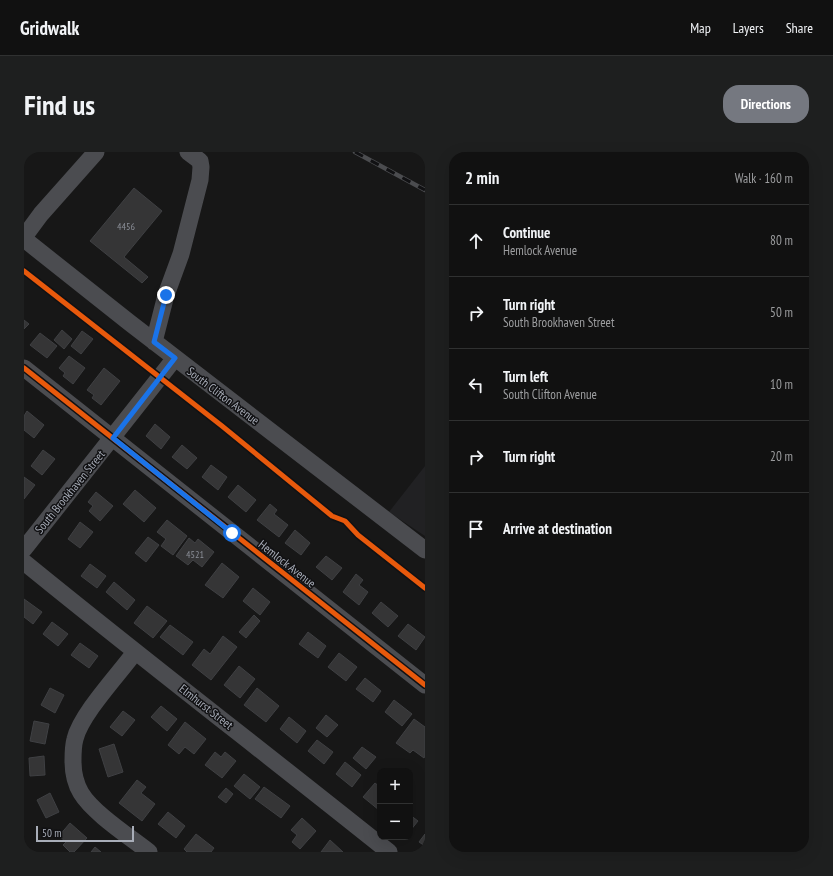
<!DOCTYPE html>
<meta charset="utf-8">
<style>
body{margin:0;font-family:"PT Sans Narrow",sans-serif;background:#1e1f1f;color:#f1f3f6}
.controls{position:absolute;right:12px;bottom:12px;display:grid;overflow:hidden;border-radius:8px;box-shadow:0 4px 16px #0002}
.controls button{width:36px;height:36px;display:grid;place-items:center;padding:0;border:0;border-bottom:1px solid #303131;background:#111;color:#f1f3f6;font:20px sans-serif}
.scale{position:absolute;left:12px;bottom:10px;width:98px;box-sizing:border-box;padding-left:4px;border:2px solid #a8adb8;border-top:0;font-size:11px;line-height:14px;white-space:nowrap;color:#a8adb8;-webkit-text-stroke:3px #111113;paint-order:stroke}
.stop{position:absolute;width:12px;height:12px;margin:-9px;border:3px solid #1a73e8;border-radius:50%;background:#fff}
.stop.end{background:#1a73e8;border-color:#fff;box-shadow:0 1px 4px #0008}
.list{margin:0;padding:0;list-style:none}
h2{display:flex;justify-content:space-between;align-items:center;height:52px;margin:0;padding:0 16px;font-size:17px}
h2 small{font-size:13px;font-weight:400;color:#9c9d9f}
.list li{display:grid;grid-template-columns:26px 1fr auto;gap:12px;align-items:center;box-sizing:border-box;height:72px;padding:0 16px;border-top:1px solid #303131}
.list b{display:block;font-size:15px;white-space:nowrap}
.list p{margin:0;font-size:13px;white-space:nowrap;color:#9c9d9f}
.list em{font-size:13px;font-style:normal;color:#9c9d9f}
.icon{flex:none;width:22px;height:22px;fill:none;stroke:currentColor;stroke-width:2;stroke-linecap:round;stroke-linejoin:round}
.map{position:relative;flex:none;width:401px;height:700px;overflow:hidden;border-radius:16px}
header{display:flex;align-items:center;gap:24px;box-sizing:border-box;height:56px;padding:0 20px;background:#111;border-bottom:1px solid #303131}
header strong{font-size:19px}
nav{display:flex;gap:22px;margin-inline-start:auto;font-size:14px}
.intro{display:flex;align-items:center;justify-content:space-between;box-sizing:border-box;height:96px;padding:0 24px}
h1{margin:0;font-size:28px}
.button{padding:10px 18px;border-radius:16px;background:#757880;color:#fff;font-size:14px;font-weight:700}
main{display:flex;gap:24px;padding:0 24px}
aside{flex:1;background:#111;border-radius:16px;box-shadow:0 4px 16px #0002}
.map>svg:first-child{display:block}
</style>
<header>
<strong>Gridwalk</strong>
<nav><a>Map</a><a>Layers</a><a>Share</a></nav>
</header>
<div class="intro"><h1>Find us</h1><a class="button">Directions</a></div>
<main>
<div class="map">
<svg width="401" height="700" viewBox="0 0 401 700">
<rect width="100%" height="100%" fill="#171717"/>
<path fill="#212123" d="M401,314V384L365,360Z"/>
<path fill="#353536" stroke="#3f4043" d="M110,36L138,59L100,105L124,125L118,131L66,89Z
M0,168L5,172L0,177Z
M38,178L48,187L40,197L30,188Z
M58,179L69,187L57,202L47,194Z
M16,181L33,194L23,206L6,193Z
M45,204L61,216L49,232L39,224L41,221L35,216Z
M80,216L96,229L77,253L68,246L70,243L63,238Z
M3,259L20,273L10,286L0,278V264Z
M131,272L146,285L137,297L122,284Z
M158,293L173,306L163,317L148,305Z
M19,298L31,307L18,323L7,314Z
M187,313L203,325L194,338L178,325Z
M0,325L11,333L0,347Z
M214,333L232,348L222,360L204,345Z
M111,338L132,356L120,370L99,352Z
M72,340L89,354L76,369L65,359L69,354L64,350Z
M246,352L253,358L250,362L264,373L255,385L233,368Z
M143,368L163,384L149,403L137,394L142,387L133,380Z
M56,370L69,380L56,396L44,387Z
M271,378L286,391L277,403L261,391Z
M124,385L135,393L122,410L111,401Z
M165,386L171,391L174,387L190,400L178,415L169,408L164,413L152,404Z
M302,404L318,416L308,428L292,415Z
M198,411L215,425L199,446L181,433Z
M66,412L82,424L73,436L57,424Z
M332,422L339,428L335,433L344,440L335,453L319,440Z
M90,430L111,448L103,458L82,440Z
M229,436L246,450L236,463L219,449Z
M0,447L18,460L9,472L0,465Z
M357,450L374,464L364,475L348,461Z
M123,454L143,469L129,486L110,471Z
M230,463L236,469L222,486L215,480Z
M28,470L44,482L34,494L19,482Z
M384,472L401,485L392,498L374,484Z
M146,473L169,490L159,503L136,485Z
M284,480L302,494L294,506L275,492Z
M199,484L213,495L187,528L168,513L180,497L186,502Z
M56,491L74,504L65,516L47,503Z
M315,501L333,515L322,529L304,515Z
M215,514L231,527L216,546L200,533Z
M341,526L357,539L349,550L332,537Z
M26,536L40,543L31,561L17,553Z
M233,536L255,554L242,570L220,553Z
M370,548L388,562L378,574L361,560Z
M137,554L153,567L143,579L127,565Z
M99,559L111,568L98,584L86,575Z
M302,563L314,573L303,585L292,576Z
M265,565L282,579L273,591L256,577Z
M390,567L401,575V604L400,606L389,598L386,601L372,591Z
M10,569L25,572L21,592L6,589Z
M161,570L182,587L170,602L161,595L155,602L144,593Z
M293,588L309,600L300,612L284,599Z
M90,592L99,620L84,625L75,597Z
M338,595L352,605L342,617L329,606Z
M191,600L197,605L201,600L212,609L198,626L181,613Z
M20,604L21,623L6,624L5,606Z
M321,610L337,623L328,635L312,622Z
M220,622L236,635L226,647L210,634Z
M113,628L122,635L117,641L131,652L118,669L95,651Z
M351,631L356,635L355,658L339,645Z
M240,635L266,654L257,666L231,647Z
M202,636L209,642L202,651L194,645Z
M26,641L35,660L22,666L13,648Z
M144,660L161,674L152,686L134,672Z
M386,663L394,669L386,679Z
M278,666L292,679L276,697L268,690L273,683L267,678Z
M46,671L63,686L50,700H46L39,693L42,690L35,684Z
M172,682L190,696L187,700H163L160,697Z
M401,682V694L395,690Z
M306,688L319,700H297Z
M71,695L77,700H67Z"/>
<g fill="none" stroke-linecap="round" stroke-linejoin="round">
<path stroke="#4b4c50" stroke-width="17" d="M0,85L17,62L72,0
M0,87L106,171L401,398
M130,190L142,143L157,102L176,28L177,15L176,9L164,0
M0,216L401,533
M0,397L151,206
M0,410C120,508 244,603 365,700
M111,500C95,522 57,562 51,587C49,594 49,602 49,609C49,620 51,631 57,641C69,661 106,685 125,700"/>
<defs>
<path id="rail" d="M331,0L401,38"/>
</defs>
<use href="#rail" stroke="#4b4c4f" stroke-width="4.5"/>
<use href="#rail" stroke="#111113" stroke-width="3" stroke-dasharray="9" stroke-linecap="butt"/>
<defs>
<path id="cycleway" d="M0,119L198,274L308,364L321,369L334,383L401,436
M0,216L401,533"/>
</defs>
<use href="#cycleway" stroke="#111113" stroke-width="8"/>
<use href="#cycleway" stroke="#e8590c" stroke-width="5"/>
</g>
<g fill="none" stroke-linecap="round" stroke-linejoin="round">
<path stroke="#1a73e8" stroke-width="5" d="M142,143L130,190L151,206L89,286L208,381"/>
</g>
<g text-anchor="middle" stroke-width="3" stroke-linejoin="round" paint-order="stroke">
<g font-size="10" fill="#8b8f98">
<text x="102" y="78">4456</text>
<text x="171" y="406">4521</text>
</g>
<g font-size="12" fill="#a8adb8" stroke="#111113">
<text transform="translate(199 244) rotate(37)" y="4">South Clifton Avenue</text>
<text transform="translate(46 340) rotate(-51)" y="4">South Brookhaven Street</text>
<text transform="translate(263 412) rotate(38)" y="4">Hemlock Avenue</text>
<text transform="translate(182 555) rotate(38)" y="4">Elmhurst Street</text>
</g>
</g>
</svg>
<div class="controls">
<button>+</button>
<button>−</button>
</div>
<div class="scale">50 m</div>
<div class="stop" style="left:208px;top:381px"></div>
<div class="stop end" style="left:142px;top:143px"></div>
</div>
<aside>
<h2>2 min<small>Walk · 160 m</small></h2>
<ul class="list">
<li><svg class="icon" aria-label="ahead" viewBox="0 0 24 24"><path d="M12 20V5M6 11l6-6 6 6"/></svg><div><b>Continue</b><p>Hemlock Avenue</p></div><em>80 m</em></li>
<li><svg class="icon" aria-label="right" viewBox="0 0 24 24"><path d="M7 20v-9h11M14 6l5 5-5 5"/></svg><div><b>Turn right</b><p>South Brookhaven Street</p></div><em>50 m</em></li>
<li><svg class="icon" aria-label="left" viewBox="0 0 24 24"><path d="M17 20v-9H6M10 6l-5 5 5 5"/></svg><div><b>Turn left</b><p>South Clifton Avenue</p></div><em>10 m</em></li>
<li><svg class="icon" aria-label="right" viewBox="0 0 24 24"><path d="M7 20v-9h11M14 6l5 5-5 5"/></svg><div><b>Turn right</b></div><em>20 m</em></li>
<li><svg class="icon" aria-label="arrive" viewBox="0 0 24 24"><path d="M6 21V4h12l-3 4 3 4H6"/></svg><div><b>Arrive at destination</b></div></li>
</ul>
</aside>
</main>
